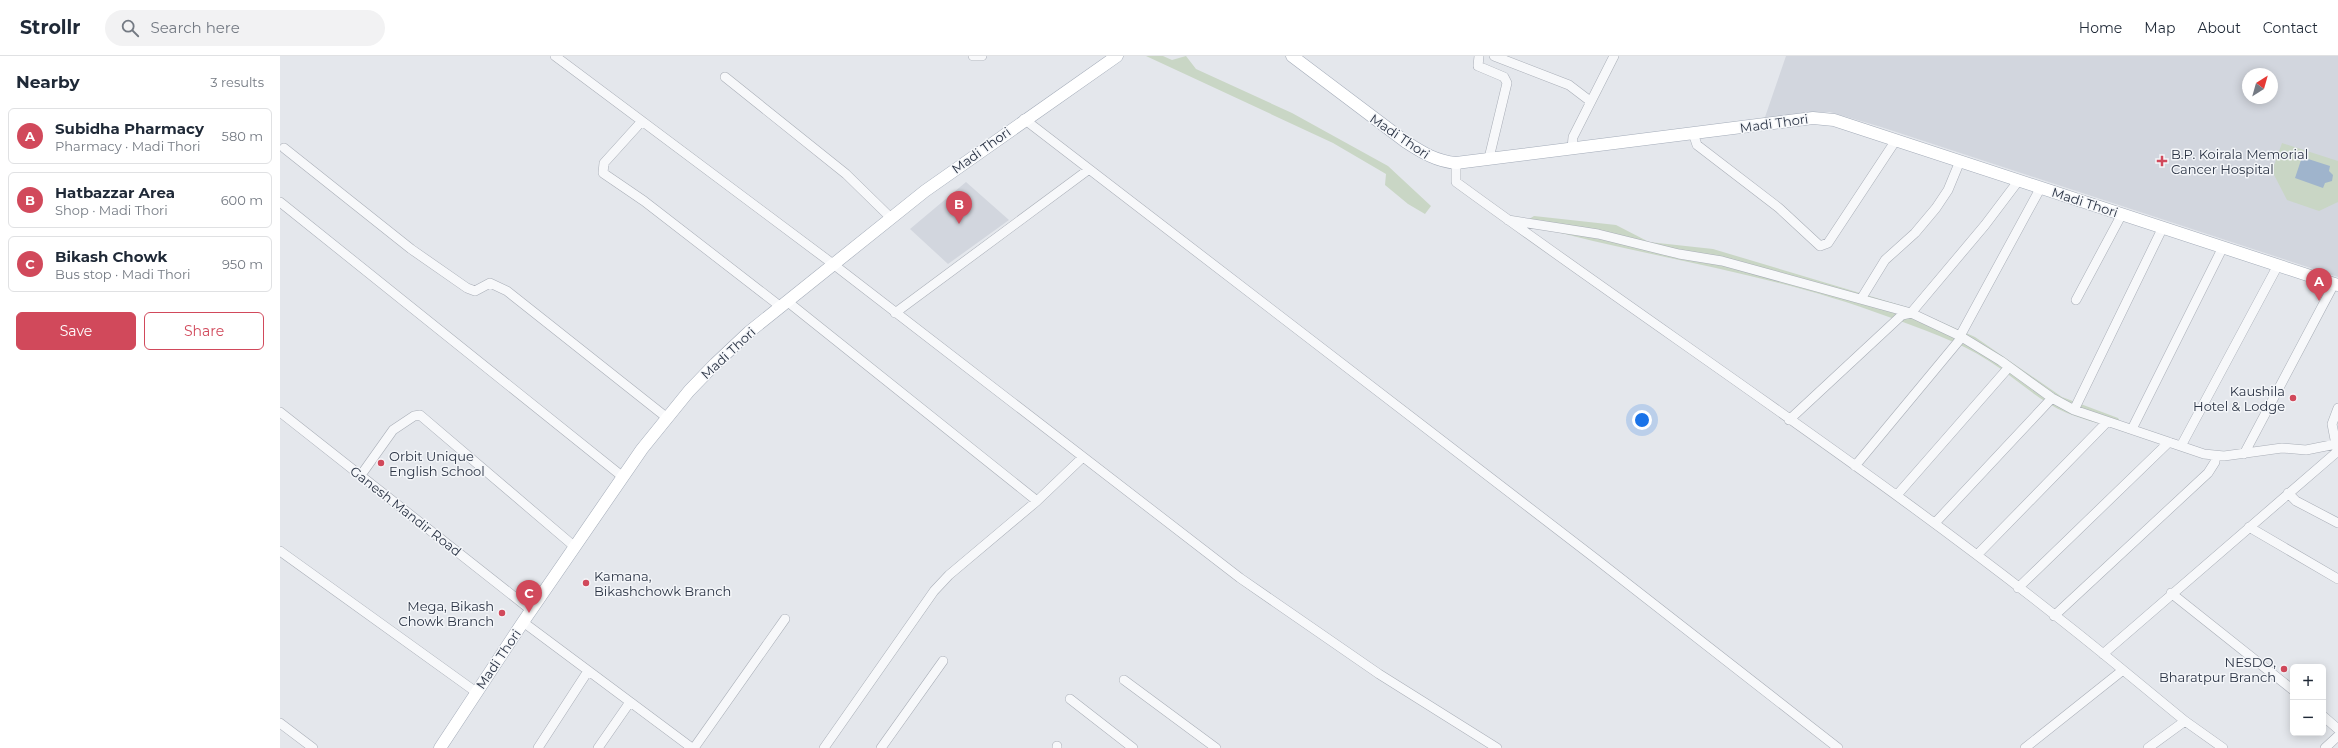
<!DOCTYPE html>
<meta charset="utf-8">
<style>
body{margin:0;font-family:Montserrat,sans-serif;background:#f2f2f3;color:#1f2937}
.controls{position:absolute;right:12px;bottom:12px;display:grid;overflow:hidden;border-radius:6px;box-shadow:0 2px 10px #0003}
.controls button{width:36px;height:36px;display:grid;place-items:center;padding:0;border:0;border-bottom:1px solid #e0e1e3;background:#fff;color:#1f2937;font:20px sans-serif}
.compass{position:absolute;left:1962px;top:12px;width:36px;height:36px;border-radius:50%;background:#fff;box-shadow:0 2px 10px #0003;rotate:37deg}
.you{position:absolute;left:1362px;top:364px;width:14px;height:14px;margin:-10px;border:3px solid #fff;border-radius:50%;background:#1a73e8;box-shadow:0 0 0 6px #1a73e833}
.badge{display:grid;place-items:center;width:26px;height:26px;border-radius:50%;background:#d1495b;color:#fff;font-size:13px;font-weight:700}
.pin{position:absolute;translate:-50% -33px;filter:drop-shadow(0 1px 2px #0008)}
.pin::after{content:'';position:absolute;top:21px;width:14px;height:12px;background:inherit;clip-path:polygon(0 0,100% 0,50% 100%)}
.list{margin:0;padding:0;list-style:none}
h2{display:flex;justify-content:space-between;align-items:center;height:52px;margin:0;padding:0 16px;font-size:17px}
h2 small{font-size:13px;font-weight:400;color:#747a83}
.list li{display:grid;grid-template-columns:26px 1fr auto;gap:12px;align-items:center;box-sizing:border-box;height:56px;margin:0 8px 8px;padding:0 8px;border:1px solid #e0e1e3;border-radius:6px}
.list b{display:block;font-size:15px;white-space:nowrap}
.list p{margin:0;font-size:13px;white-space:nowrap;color:#747a83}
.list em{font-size:13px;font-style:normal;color:#747a83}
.actions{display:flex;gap:8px;padding:12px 16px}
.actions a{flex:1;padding:9px 0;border:1px solid #d1495b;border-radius:6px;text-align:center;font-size:14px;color:#d1495b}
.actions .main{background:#d1495b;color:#fff}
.icon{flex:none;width:22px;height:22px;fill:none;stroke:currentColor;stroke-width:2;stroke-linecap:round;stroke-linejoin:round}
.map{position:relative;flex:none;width:2058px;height:692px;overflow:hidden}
header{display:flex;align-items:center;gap:24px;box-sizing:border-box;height:56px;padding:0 20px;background:#fff;border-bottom:1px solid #e0e1e3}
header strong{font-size:19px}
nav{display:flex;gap:22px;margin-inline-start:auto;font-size:14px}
.search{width:280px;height:36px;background:#f2f2f3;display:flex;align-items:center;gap:10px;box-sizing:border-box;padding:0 14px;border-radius:22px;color:#747a83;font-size:15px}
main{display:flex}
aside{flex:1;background:#fff}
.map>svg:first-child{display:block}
</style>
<header>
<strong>Strollr</strong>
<div class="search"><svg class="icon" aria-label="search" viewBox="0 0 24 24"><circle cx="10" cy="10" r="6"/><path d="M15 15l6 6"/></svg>Search here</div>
<nav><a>Home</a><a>Map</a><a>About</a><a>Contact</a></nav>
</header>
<main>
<aside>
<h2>Nearby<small>3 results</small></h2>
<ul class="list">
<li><span class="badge">A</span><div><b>Subidha Pharmacy</b><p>Pharmacy · Madi Thori</p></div><em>580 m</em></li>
<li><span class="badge">B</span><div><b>Hatbazzar Area</b><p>Shop · Madi Thori</p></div><em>600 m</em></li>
<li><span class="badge">C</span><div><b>Bikash Chowk</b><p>Bus stop · Madi Thori</p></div><em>950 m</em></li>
</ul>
<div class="actions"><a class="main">Save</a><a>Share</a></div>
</aside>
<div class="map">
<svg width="2058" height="692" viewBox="0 0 2058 692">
<rect width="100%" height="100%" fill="#e4e7ec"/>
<path fill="#d2d6de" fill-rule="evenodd" d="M1506,0H2058V221L1601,71L1550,56H1530L1484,64ZM1968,18H1992V42H1968Z
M686,126L729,164L668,208L630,173Z"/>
<path fill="#c9d6c5" d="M866,0H883L892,4L906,0L916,13L1012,57L1108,110L1151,150L1145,158L1128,148L1105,129L1106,118L1053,87Z
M2002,87L2058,105V146L2039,155L2007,144L1992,115Z
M1254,160L1336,169L1369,186L1433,193L1630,252L1695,281L1782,341L1838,362L1846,375C1827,369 1806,365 1787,357C1758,345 1736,322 1709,305C1678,285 1642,273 1606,260C1489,216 1363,201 1243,167Z"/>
<path fill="#9fb4cc" d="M2022,101L2050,110L2049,115L2053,119L2052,125L2045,127L2043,132L2015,122Z"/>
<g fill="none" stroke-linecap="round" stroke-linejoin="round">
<defs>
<path id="minor" d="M275,0L553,208L960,522L1099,618L1217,692
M693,0H702
M1199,0L1198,10L1224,21L1227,27L1209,102
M1214,0L1289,29L1310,45
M445,21L566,118L611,162
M744,63L1316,503L1558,692
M362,65L324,107L323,117L364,145L501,251
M1413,77L1417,89L1499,152L1540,190L1548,187L1616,84
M4,92L131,193L187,232L195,235L210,227L227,235L386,361
M1292,93L1293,81L1334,0
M1176,107V126C1399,289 1631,439 1843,614
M0,146L343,421
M1228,164L1318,178L1399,198L1442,205L1631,257L1680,280L1721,305L1772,342L1794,354L1924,398L1944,400L2002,392L2026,394L2056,388
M1581,243L1605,204L1635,177L1656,152L1668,134L1680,105
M1796,244L1842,158
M508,246L757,445
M615,257L808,114
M1680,280L1761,131
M1794,354L1883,171
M0,356L251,554
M1509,364L1622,259L1631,257L1705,169L1739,124
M1852,373L1942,193
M1901,390L1997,211
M2057,394L2052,368L2058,352
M1964,398L2054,228
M1575,410L1682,281
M81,419L113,374L134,360L140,359L295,491
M2008,437L2016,445L2058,467
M1617,439L1729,311
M1655,467L1772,342
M1969,471L2058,523
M0,495L196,636
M1697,499L1827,366
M1738,532L1889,386
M1891,537L2013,634
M1774,560L1928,417L1935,406V400
M243,566L412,692
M1823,598L2058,395
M844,624L936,692
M790,643L853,692
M2043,660L2058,673
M0,667L33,692
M777,690V692
M258,692L308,615
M318,692L350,646
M414,692L505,563
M544,692L654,535L669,519L757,445L802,402
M601,692L663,605
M1745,692L1843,614L1905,665L1943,692
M1868,692L1905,665
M2045,692L2058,680"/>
<path id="major" d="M1012,0L1126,86C1143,97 1156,105 1176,107L1533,62L1554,64L2058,229
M160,692L243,566L362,393L409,335L435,308L469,276L645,135L837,0"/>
</defs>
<use href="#minor" stroke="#a9aeb7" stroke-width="10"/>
<use href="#major" stroke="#a3abb8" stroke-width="13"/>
<use href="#minor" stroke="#f7f8fa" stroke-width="9"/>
<use href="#major" stroke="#fff" stroke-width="12"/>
</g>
<g fill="#d1495b" stroke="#f4f6f9" stroke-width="1.5">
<path d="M1880 99h4v4h4v4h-4v4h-4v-4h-4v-4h4z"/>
<circle cx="2013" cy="342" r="4"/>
<circle cx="101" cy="407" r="4"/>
<circle cx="306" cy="527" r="4"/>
<circle cx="222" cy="557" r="4"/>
<circle cx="2004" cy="613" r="4"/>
</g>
<g text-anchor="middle" stroke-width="3" stroke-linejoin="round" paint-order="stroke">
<g font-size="13" fill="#2b3445" stroke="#f4f6f9">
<text transform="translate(1494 67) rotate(-8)" y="5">Madi Thori</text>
<text transform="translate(1120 80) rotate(34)" y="5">Madi Thori</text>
<text transform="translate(701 94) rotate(-36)" y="5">Madi Thori</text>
<text transform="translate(1805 146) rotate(18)" y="5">Madi Thori</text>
<text transform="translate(448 297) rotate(-43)" y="5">Madi Thori</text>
<text transform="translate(126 455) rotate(38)" y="5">Ganesh Mandir Road</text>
<text transform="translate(218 603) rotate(-56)" y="5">Madi Thori</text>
</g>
<g font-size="13" fill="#2b3445" stroke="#f4f6f9" text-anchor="start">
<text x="1891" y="103">B.P. Koirala Memorial<tspan x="1891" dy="15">Cancer Hospital</tspan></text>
<text x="2005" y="340" text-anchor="end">Kaushila<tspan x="2005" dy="15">Hotel &amp; Lodge</tspan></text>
<text x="109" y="405">Orbit Unique<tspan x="109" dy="15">English School</tspan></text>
<text x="314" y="525">Kamana,<tspan x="314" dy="15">Bikashchowk Branch</tspan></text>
<text x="214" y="555" text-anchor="end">Mega, Bikash<tspan x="214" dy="15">Chowk Branch</tspan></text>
<text x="1996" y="611" text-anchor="end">NESDO,<tspan x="1996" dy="15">Bharatpur Branch</tspan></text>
</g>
</g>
</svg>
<div class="controls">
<button>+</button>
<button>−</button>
</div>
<svg class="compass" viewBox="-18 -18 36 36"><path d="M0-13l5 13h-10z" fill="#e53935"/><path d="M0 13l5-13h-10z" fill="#747a83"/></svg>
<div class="you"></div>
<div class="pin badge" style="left:2039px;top:245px">A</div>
<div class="pin badge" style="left:679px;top:168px">B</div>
<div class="pin badge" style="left:249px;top:557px">C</div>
</div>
</main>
